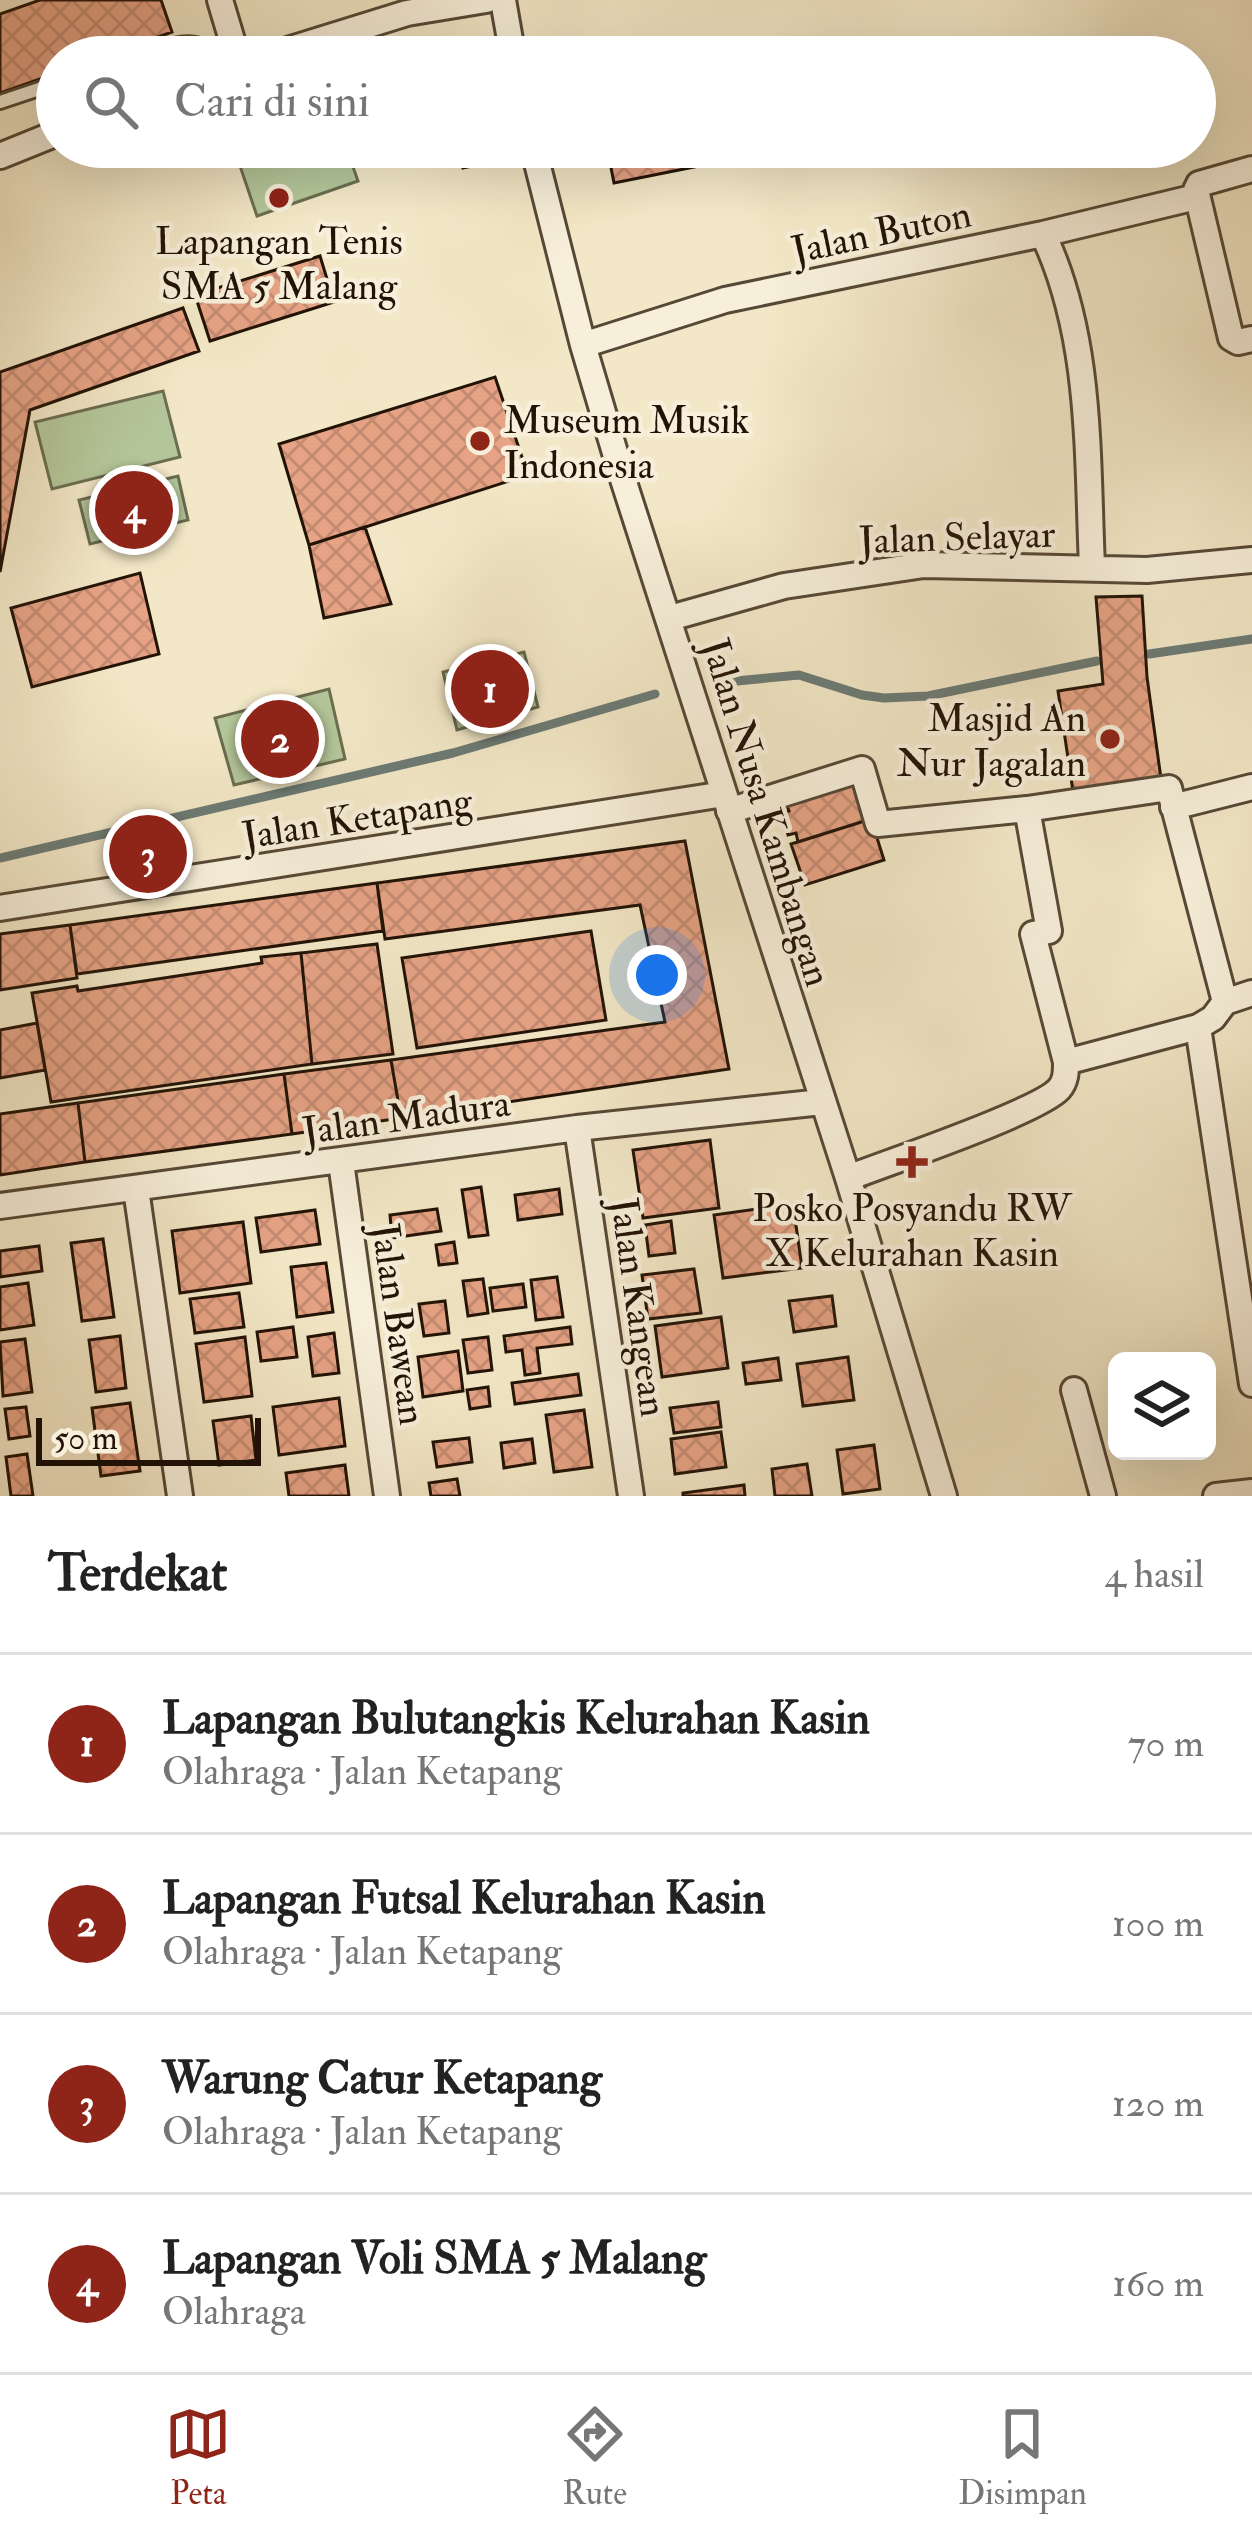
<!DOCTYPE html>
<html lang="id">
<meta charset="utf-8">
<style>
body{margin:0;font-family:"IM FELL Double Pica",serif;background:#f2f2f2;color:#222}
.controls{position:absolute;right:36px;bottom:36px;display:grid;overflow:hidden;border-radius:18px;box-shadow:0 12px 48px #0002}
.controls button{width:108px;height:108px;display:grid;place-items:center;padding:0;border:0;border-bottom:3px solid #e0e0e0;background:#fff;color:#222;font:60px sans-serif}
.scale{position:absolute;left:36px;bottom:30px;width:225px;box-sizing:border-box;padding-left:12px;border:6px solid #221306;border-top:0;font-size:33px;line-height:42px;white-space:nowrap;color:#221306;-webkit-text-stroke:9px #f7efda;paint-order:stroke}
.you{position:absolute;left:657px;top:975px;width:42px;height:42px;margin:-30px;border:9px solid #fff;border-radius:50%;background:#1a73e8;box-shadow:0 0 0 18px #1a73e833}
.badge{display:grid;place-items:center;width:78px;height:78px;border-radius:50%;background:#8f2418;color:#fff;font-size:39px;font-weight:700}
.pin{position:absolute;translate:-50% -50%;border:6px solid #fff;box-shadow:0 3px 12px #0006}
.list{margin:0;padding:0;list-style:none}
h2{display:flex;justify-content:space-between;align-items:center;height:156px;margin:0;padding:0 48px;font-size:51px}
h2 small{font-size:39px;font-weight:400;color:#767676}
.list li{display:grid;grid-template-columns:78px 1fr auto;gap:36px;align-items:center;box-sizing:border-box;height:180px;padding:0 48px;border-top:3px solid #e0e0e0}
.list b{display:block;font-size:45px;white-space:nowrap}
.list p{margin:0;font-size:39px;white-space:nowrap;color:#767676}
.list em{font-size:39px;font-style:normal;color:#767676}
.icon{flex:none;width:66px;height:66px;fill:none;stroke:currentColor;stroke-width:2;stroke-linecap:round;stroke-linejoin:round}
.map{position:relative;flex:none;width:1252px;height:1496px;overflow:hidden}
.search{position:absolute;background:#fff;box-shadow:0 12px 48px #0002;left:36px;right:36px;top:36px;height:132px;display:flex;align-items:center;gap:30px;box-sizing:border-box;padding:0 42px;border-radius:66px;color:#767676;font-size:45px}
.sheet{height:876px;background:#fff}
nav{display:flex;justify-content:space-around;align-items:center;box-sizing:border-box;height:168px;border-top:3px solid #e0e0e0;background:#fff;font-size:33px;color:#767676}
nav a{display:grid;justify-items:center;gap:6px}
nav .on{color:#8f2418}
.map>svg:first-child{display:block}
</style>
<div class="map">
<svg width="1252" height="1496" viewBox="0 0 1252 1496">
<defs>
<pattern id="building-cross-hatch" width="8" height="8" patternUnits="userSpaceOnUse" patternTransform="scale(3)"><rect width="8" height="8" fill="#e6a385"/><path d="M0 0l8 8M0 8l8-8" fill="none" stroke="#c58b71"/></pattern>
</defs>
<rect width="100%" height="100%" fill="#f2e7c6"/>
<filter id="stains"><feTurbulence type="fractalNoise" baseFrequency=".00167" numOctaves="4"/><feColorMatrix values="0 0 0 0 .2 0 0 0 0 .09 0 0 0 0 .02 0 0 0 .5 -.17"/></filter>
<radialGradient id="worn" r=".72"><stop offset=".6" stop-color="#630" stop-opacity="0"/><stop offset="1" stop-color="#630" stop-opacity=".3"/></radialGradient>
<path fill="#b4c79a" stroke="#6b6d50" stroke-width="3" d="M293,147H346L358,181L257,216L240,166Z
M163,391L180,457L52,489L35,422Z
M178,476L188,520L90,544L79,500Z
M524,652L538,707L457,730L443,672Z
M329,689L345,759L234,785L215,718Z"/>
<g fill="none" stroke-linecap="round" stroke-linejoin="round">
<path stroke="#6c7a74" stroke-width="9" d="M1149,654L1252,639
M726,682L799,675L862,695L884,698L928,696L1097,661
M0,858L453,753L655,694"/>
</g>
<path fill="url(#building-cross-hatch)" stroke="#221306" stroke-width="3" d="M40,0H161L172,32L102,57H57V73L0,93V14Z
M459,147H512L514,157L463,168Z
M607,147H706L709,164L614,183Z
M320,256L334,302L210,341L195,295Z
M183,308L199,351L30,410L0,572V372Z
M495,377L528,475L309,545L279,444Z
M365,527L391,604L324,618L309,545Z
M140,573L159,654L32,687L11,608Z
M1142,596L1147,677L1162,786L1074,798L1058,691L1103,684L1096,597Z
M857,775L871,819L798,842L796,833L788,835L782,813L789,811L784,798Z
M871,819L884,860L805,885L791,844Z
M685,841L729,1069L401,1118L391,1060L665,1022L640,905L385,939L377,883Z
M377,883L383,931L77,974L70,925Z
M70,925L77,978L0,990V934Z
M591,931L606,1020L417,1048L402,958Z
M377,944L393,1054L312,1064L301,953Z
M301,953L312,1064L51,1102L32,993L77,986L78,991L262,963L261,957Z
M37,1023L45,1070L0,1078V1030Z
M391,1060L401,1118L292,1134L284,1074Z
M284,1074L292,1134L85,1162L78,1103Z
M78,1103L85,1162L0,1175V1114Z
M710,1140L719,1208L643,1218L633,1150Z
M481,1187L488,1235L469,1237L462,1190Z
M559,1189L562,1214L518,1220L515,1195Z
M793,1204L802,1268L723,1278L714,1215Z
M437,1209L441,1231L392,1238L390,1215Z
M315,1210L320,1244L261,1252L256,1218Z
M671,1221L675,1253L649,1256L645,1225Z
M243,1222L251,1283L180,1293L172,1231Z
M103,1239L114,1317L82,1321L71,1243Z
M454,1242L457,1263L439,1265L436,1245Z
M39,1246L42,1271L0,1277V1251Z
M326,1263L333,1312L297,1317L291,1267Z
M694,1269L701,1313L648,1319L642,1275Z
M557,1277L563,1317L536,1320L531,1280Z
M483,1279L488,1313L468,1316L463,1281Z
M28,1283L34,1325L0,1330V1287Z
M523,1284L526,1307L493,1311L490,1288Z
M239,1293L244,1327L195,1333L190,1299Z
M832,1296L836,1326L794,1332L789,1301Z
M445,1301L449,1333L424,1336L419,1304Z
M721,1317L728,1368L662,1377L655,1326Z
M293,1327L297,1357L261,1361L257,1332Z
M570,1327L572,1344L537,1348L540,1373L525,1375L522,1350L506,1352L504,1336Z
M334,1333L339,1373L313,1376L308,1337Z
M120,1336L126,1388L96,1392L89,1340Z
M245,1337L252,1396L204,1402L196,1344Z
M488,1337L492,1370L468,1373L463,1340Z
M25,1339L32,1392L3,1396L0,1342Z
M458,1351L463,1391L423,1397L418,1357Z
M848,1357L854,1400L803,1406L797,1364Z
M778,1358L781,1380L746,1384L743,1363Z
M578,1374L581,1395L515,1404L512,1383Z
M488,1387L490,1406L470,1409L467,1390Z
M339,1398L345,1446L279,1455L273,1407Z
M718,1402L721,1427L674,1433L670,1408Z
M130,1403L140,1471L101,1476L92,1408Z
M26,1407L30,1436L9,1439L5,1409Z
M584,1410L592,1467L554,1472L546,1415Z
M251,1416L256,1460L219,1465L213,1421Z
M721,1432L726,1467L675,1474L671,1439Z
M469,1438L472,1462L437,1467L433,1442Z
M532,1439L535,1463L504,1468L501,1443Z
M874,1445L880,1489L843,1494L837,1450Z
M27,1454L33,1496H11L6,1457Z
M807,1464L812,1496H775L772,1469Z
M345,1465L349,1496H289L286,1473Z
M457,1479L460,1496H431L429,1483Z
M744,1485L745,1496H683V1493Z"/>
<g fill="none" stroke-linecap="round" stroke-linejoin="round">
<defs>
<path id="lane" d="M135,57C165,47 194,32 220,57
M0,102L57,83"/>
<path id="street" d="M220,0L237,57
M503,0L513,57
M265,57L407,13L486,0
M533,147L583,345L621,473L848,1178L944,1496
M0,156L57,133
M1252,169L1199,184L1196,190L1231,338L1238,342L1252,339
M1043,234C1092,337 1087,454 1092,567
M583,345L725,300L1043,234L1196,197
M670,618L784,586L924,565L1147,570L1252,560
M1173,807L1252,787
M729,811L862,769L878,824L1027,809L1169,788L1225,1002
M0,908L724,794
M1198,1027L1252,1384
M1066,1062L1198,1027L1213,1018L1225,1002L1252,993
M577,1128L631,1496
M341,1162L387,1496
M848,1178C886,1163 1038,1112 1059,1089C1066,1081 1066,1072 1066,1062L1033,934L1049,931L1027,809
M136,1189L180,1496
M0,1206L577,1128L822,1102
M1074,1390L1103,1496
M1216,1496L1252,1492"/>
</defs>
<use href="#lane" stroke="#564836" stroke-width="18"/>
<use href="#street" stroke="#564836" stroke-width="30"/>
<use href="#lane" stroke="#f7efda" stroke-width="12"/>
<use href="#street" stroke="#f7efda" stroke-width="24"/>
</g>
<g fill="#8f2418" stroke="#f7efda" stroke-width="4.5">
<circle cx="279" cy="198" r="12"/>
<circle cx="480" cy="441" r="12"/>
<circle cx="1110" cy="739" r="12"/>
<path d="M906 1144h12v12h12v12h-12v12h-12v-12h-12v-12h12z"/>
</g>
<g text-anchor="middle" stroke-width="9" stroke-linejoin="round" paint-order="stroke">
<g font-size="39" fill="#221306" stroke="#f7efda">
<text transform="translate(881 231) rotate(-12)" y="14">Jalan Buton</text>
<text transform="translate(957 536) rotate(-2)" y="14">Jalan Selayar</text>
<text transform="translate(768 812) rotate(73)" y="14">Jalan Nusa Kambangan</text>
<text transform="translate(357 817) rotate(-9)" y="14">Jalan Ketapang</text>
<text transform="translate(406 1116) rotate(-8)" y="14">Jalan Madura</text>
<text transform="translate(640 1307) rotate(82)" y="14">Jalan Kangean</text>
<text transform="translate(400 1324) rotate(82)" y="14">Jalan Bawean</text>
</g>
<g font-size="39" fill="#221306" stroke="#f7efda">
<text x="279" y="254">Lapangan Tenis<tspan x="279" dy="45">SMA 5 Malang</tspan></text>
<text x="504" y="433" text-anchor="start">Museum Musik<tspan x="504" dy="45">Indonesia</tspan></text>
<text x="1086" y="731" text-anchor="end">Masjid An<tspan x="1086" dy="45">Nur Jagalan</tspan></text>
<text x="912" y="1221">Posko Posyandu RW<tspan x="912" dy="45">X Kelurahan Kasin</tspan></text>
</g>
</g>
<rect width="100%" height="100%" filter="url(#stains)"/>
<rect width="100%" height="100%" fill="url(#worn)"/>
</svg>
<div class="controls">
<button><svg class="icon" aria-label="layers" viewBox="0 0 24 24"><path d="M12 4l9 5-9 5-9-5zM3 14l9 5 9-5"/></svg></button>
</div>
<div class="scale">50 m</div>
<div class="you"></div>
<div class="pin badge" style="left:490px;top:689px">1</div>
<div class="pin badge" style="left:280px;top:739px">2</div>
<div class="pin badge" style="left:148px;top:854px">3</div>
<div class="pin badge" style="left:134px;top:510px">4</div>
<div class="search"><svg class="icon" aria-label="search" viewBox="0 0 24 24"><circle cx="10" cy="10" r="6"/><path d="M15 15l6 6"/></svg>Cari di sini</div>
</div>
<section class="sheet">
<h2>Terdekat<small>4 hasil</small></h2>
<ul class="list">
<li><span class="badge">1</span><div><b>Lapangan Bulutangkis Kelurahan Kasin</b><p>Olahraga · Jalan Ketapang</p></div><em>70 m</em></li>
<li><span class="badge">2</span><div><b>Lapangan Futsal Kelurahan Kasin</b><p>Olahraga · Jalan Ketapang</p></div><em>100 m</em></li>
<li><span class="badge">3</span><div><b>Warung Catur Ketapang</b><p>Olahraga · Jalan Ketapang</p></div><em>120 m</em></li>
<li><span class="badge">4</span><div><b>Lapangan Voli SMA 5 Malang</b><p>Olahraga</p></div><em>160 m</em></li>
</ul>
</section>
<nav>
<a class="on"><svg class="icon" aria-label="map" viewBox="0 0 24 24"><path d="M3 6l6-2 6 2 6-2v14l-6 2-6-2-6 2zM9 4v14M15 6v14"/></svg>Peta</a>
<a><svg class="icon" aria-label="directions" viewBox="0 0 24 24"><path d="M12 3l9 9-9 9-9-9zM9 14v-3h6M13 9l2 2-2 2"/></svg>Rute</a>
<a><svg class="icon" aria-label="saved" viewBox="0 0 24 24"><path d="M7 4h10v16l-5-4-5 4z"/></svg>Disimpan</a>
</nav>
